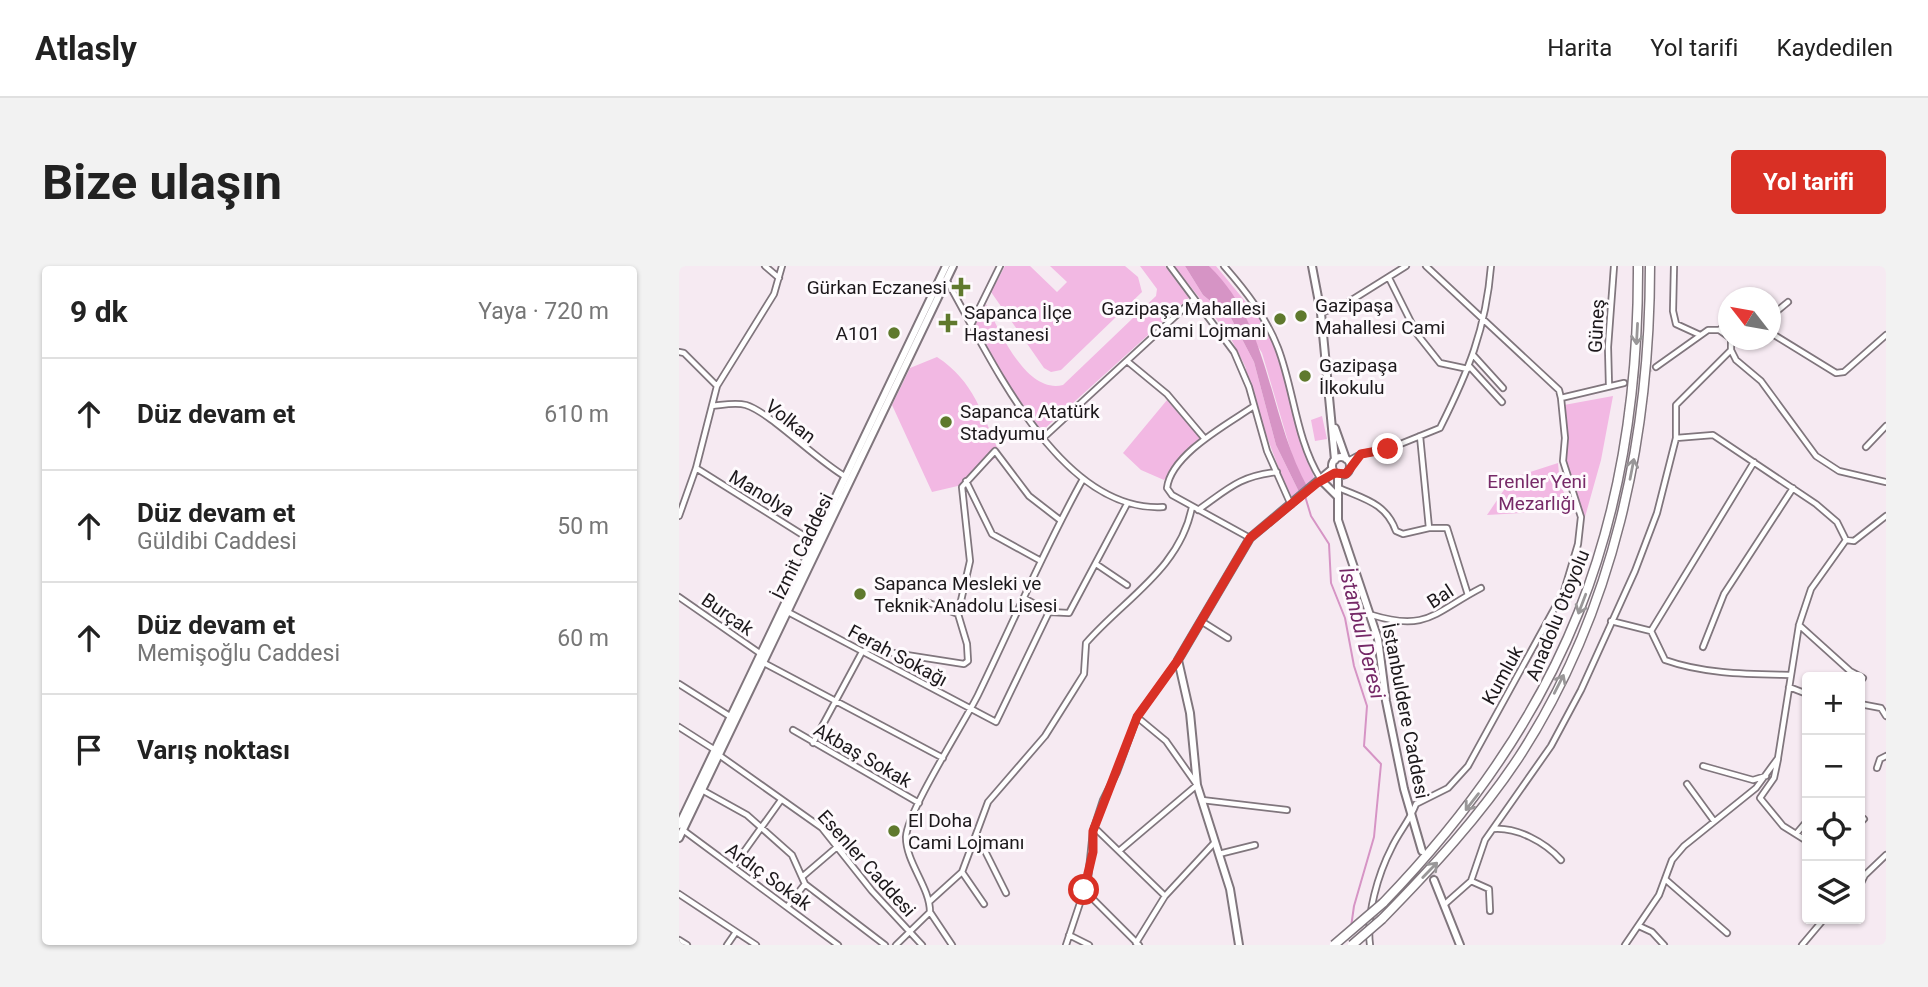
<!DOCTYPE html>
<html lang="tr">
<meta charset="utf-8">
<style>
body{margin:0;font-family:Roboto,sans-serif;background:#f2f2f2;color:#222}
.controls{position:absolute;right:21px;bottom:21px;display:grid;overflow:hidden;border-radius:7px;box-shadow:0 2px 5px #0004}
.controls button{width:63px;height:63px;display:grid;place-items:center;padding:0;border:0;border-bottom:2px solid #e0e0e0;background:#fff;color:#222;font:35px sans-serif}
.compass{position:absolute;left:1039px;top:21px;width:63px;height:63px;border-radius:50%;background:#fff;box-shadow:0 2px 5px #0004;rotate:301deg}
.stop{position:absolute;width:21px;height:21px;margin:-16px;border:5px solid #d93025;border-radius:50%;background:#fff}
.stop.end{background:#d93025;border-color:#fff;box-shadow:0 2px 7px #0008}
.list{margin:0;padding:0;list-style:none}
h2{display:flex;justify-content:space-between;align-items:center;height:91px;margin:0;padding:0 28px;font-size:30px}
h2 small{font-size:23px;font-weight:400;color:#767676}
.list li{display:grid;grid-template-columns:46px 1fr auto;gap:21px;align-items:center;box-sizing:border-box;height:112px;padding:0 28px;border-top:2px solid #e0e0e0}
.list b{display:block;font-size:26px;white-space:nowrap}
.list p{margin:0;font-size:23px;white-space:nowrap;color:#767676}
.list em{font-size:23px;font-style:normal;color:#767676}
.icon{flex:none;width:38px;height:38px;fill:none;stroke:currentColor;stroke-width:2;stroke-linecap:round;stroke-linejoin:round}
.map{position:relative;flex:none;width:1207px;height:679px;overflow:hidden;border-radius:7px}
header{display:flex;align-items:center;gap:42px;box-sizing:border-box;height:98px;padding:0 35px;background:#fff;border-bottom:2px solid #e0e0e0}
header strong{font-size:33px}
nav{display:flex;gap:38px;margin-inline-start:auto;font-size:24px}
.intro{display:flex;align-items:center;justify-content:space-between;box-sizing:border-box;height:168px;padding:0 42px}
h1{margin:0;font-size:49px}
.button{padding:18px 32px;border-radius:7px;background:#d93025;color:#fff;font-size:24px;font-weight:700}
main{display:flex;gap:42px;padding:0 42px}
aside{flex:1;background:#fff;border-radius:7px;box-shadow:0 2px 5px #0004}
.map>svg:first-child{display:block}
</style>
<header>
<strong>Atlasly</strong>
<nav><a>Harita</a><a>Yol tarifi</a><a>Kaydedilen</a></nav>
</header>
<div class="intro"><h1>Bize ulaşın</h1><a class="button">Yol tarifi</a></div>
<main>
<aside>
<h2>9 dk<small>Yaya · 720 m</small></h2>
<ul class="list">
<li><svg class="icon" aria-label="ahead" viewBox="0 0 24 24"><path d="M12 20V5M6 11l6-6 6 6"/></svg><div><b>Düz devam et</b></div><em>610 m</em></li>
<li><svg class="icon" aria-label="ahead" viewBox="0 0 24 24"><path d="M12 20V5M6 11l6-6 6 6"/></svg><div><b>Düz devam et</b><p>Güldibi Caddesi</p></div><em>50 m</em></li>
<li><svg class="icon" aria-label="ahead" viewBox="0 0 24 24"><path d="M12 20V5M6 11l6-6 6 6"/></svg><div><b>Düz devam et</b><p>Memişoğlu Caddesi</p></div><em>60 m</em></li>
<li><svg class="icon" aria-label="arrive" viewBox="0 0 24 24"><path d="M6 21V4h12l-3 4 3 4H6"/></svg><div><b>Varış noktası</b></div></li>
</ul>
</aside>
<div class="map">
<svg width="1207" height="679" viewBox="0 0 1207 679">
<rect width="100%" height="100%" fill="#f6eaf2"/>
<path fill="#f2b8e3" d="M326,0H351L378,26L388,16L371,0H446L459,11L463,26L382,104L372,106L365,102L312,26Z
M461,0H486L510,32L363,165L326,114L295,61L307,38C321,66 347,128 384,119L477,30L478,23Z
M495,0H506L524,29L552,52L575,96L597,179L621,228L612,235L579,147L566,100L550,69Z
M530,0H537L599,75L635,212L629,222L616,199L583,87Z
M258,91C295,115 303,148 321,188L283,219L253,226L213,139L231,102Z
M934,130L922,194L906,251C886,210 885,183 885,139Z
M488,134L522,173L485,214L462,204L444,187Z
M643,150L648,173L636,175L632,154Z
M879,197L881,218L893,244L808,249L833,212Z"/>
<path fill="#d694c5" d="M506,0H530C592,59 589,151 629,222L621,228L597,179L575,96L552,52L524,29Z"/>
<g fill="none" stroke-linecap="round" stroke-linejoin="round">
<path stroke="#d694c5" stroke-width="2" d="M626,230L632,250L650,278L652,317L666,352L675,400L688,440L685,480L702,498L695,571L675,640L672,661"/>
<path stroke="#d5cad2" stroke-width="4.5" stroke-dasharray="4.5 2" stroke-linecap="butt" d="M945,117L977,101"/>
<path stroke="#d5cad2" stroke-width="6" stroke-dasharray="6 3" stroke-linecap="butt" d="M745,590L755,614"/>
<defs>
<path id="street" d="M86,0L100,12
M491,0L555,86L570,121L588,185L612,239
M545,0C567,25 587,51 599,82C615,124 617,173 641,212
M747,0L880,124L882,132L945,117
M995,0L994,45L997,58L1021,69
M710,12L738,68L761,97L789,103
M268,15C311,90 380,247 484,241
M642,47L668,37L727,0
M1092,50L1109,36
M292,59L321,0
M1040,64L1050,56
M1092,67L1157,107L1165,106L1207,69
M1052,84L1057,94L1082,115L1137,190L1160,205L1207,216
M0,86L5,87L38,120
M795,90L824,122
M448,95L488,128L526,173
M791,101L823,136
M977,101L1029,64H1040L1050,71
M930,120L929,81L935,0
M33,140C44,139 56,136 67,139C92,147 137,194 167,211
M741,170L750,262H768L789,329
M365,171L515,33
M997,172L1034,169L1137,238L1158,256L1167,274L1175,275L1207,250
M1187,181L1207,160
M669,195L682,188L709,183L761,162C789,106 807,63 812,0
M671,200L679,191
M17,202L135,276
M287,215L313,268L362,295
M660,222C685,233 707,237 717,265L724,268L750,262
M519,244C549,223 560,210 598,206
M0,250L17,202L38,120L95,28L103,0
M571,272L493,229L488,222C492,188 549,158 575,140
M417,298L448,319
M0,331L82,388
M345,332L370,346L390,347L448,238
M250,337L279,348
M109,346L317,456L370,346
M693,349C748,366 756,346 802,322
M522,355L549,372
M932,355L972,365L1075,196
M1120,359L1171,405L1184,412
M972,365L986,394C1025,408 1069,408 1111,409
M1024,381L1045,328L1114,222
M85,397L264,492
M0,418L52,451
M1110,421L1128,428
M1181,438L1202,442L1207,450
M0,461L36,484
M114,464L240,537
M134,477L183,386L189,383L285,398L289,395L288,378L279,348L291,295L283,221L316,185L350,230L381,254
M40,489L143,562L193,625L243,679
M1099,493L1095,512L1081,532L1104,560L1128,575
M1024,500L1074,514L1087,510
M1198,502L1201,493L1207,490
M1008,518L1035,555
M23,524L68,549L113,589L126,618L206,679
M523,534L608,544
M1181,557L1185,553
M415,561L486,630
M814,563C838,561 866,576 882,594
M4,564L159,679
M1117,568L1128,555
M295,574L306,585L327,627
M440,585L518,519L487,475L458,451
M540,588L576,579
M54,601L102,534
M283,606L305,638
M1181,607L1186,609L1207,589
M123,611L158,581
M986,613L1048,667
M792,615L810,623L811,645
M1181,619L1186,609
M405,624L460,679
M0,628L77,679
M251,635L283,606L309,536L366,470L395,424L405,408L407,377C445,333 501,303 513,241
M766,638L792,615L806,574L872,480L902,424L956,305L978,247L997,172V139L1052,84V74
M108,641L126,618
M251,646L273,679
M960,660L973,666L985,679
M390,669L410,679
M0,674L8,679
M457,677L486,630L536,576
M48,679L57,666
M217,679L251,646C251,621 227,597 227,571C228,546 285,457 299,429C334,357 365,283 404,213
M387,679L409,613L414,565L424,534L438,506L458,451L499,394
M691,679C687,649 699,608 713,581C720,566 731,554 737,538L769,522L789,500L885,325L899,278L902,251L884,195L886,172L882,132
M946,679L980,629L993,594L1005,580L1077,522L1099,492L1120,359L1132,323L1167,274
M1123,679L1145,653"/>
<path id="secondary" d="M633,0L642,47L656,194
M656,162L667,193
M653 200a9 9 0 1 1 18 0a9 9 0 1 1-18 0Z
M659,209V254L699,373L707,435L725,523L743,585
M644,216L659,231
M0,559L267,0
M0,572L274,0
M755,614L781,679
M560,679L551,623L518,519L511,447L499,394L571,272L653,203"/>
<path id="highway" d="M704,637C885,450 960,260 959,0
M703,653C753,602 801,550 840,491C935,345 971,172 971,0"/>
</defs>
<use href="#street" stroke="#80767d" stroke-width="8"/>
<use href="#secondary" stroke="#80767d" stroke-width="10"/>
<use href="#highway" stroke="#80767d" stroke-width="11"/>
<use href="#street" stroke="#fff" stroke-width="4.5"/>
<use href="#secondary" stroke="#fff" stroke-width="6"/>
<use href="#highway" stroke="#fff" stroke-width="8"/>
<defs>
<path id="highway-bridge" d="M655,679L704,637
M673,679L703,653"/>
</defs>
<use href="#highway-bridge" stroke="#80767d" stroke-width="11" stroke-linecap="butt"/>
<use href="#highway-bridge" stroke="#fff" stroke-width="8"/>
</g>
<defs><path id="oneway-shaft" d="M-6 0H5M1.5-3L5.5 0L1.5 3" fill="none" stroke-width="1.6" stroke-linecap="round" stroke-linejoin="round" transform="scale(1.75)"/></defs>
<g stroke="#999798">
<use href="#oneway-shaft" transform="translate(958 68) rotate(93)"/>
<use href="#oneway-shaft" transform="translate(953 203) rotate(-79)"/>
<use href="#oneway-shaft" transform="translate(903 338) rotate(111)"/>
<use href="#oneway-shaft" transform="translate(880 418) rotate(-63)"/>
<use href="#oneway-shaft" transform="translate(793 536) rotate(128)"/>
<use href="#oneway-shaft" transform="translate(751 604) rotate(-46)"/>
</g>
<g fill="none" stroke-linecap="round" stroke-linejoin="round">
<path stroke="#d93025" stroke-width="9" d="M405,624L414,586V565L458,451L499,394L571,272L638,217L656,207L667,208L682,188L709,183"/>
</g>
<g fill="#5f792d" stroke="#fefafd" stroke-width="2.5">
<path d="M278.5 10.5h7v7h7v7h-7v7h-7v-7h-7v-7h7z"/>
<circle cx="622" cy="50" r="7"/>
<circle cx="601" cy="53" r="7"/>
<path d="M265.5 46.5h7v7h7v7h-7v7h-7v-7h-7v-7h7z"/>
<circle cx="215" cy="67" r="7"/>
<circle cx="626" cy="110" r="7"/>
<circle cx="267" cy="156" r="7"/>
<circle cx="181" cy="328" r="7"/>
<circle cx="215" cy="565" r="7"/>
</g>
<g text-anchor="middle" stroke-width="6" stroke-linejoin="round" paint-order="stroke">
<g font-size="19" fill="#1c181b" stroke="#fefafd" text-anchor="start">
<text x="268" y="28" text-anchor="end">Gürkan Eczanesi</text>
<text x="636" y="46">Gazipaşa<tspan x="636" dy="22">Mahallesi Cami</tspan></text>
<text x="587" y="49" text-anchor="end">Gazipaşa Mahallesi<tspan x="587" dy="22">Cami Lojmani</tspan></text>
<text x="285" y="53">Sapanca İlçe<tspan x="285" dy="22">Hastanesi</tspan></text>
<text x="201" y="74" text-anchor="end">A101</text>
<text x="640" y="106">Gazipaşa<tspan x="640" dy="22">İlkokulu</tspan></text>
<text x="281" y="152">Sapanca Atatürk<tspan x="281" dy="22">Stadyumu</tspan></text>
<text x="195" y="324">Sapanca Mesleki ve<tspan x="195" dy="22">Teknik Anadolu Lisesi</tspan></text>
<text x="229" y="561">El Doha<tspan x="229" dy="22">Cami Lojmanı</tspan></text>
</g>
<g font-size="19" fill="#1c181b" stroke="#fefafd">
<text transform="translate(917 60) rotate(-87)" y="7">Güneş</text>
<text transform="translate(112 155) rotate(38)" y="7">Volkan</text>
<text transform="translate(83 227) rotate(31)" y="7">Manolya</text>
<text transform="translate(123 280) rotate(-64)" y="7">İzmit Caddesi</text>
<text transform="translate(761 330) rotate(-33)" y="7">Bal</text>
<text transform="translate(49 348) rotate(35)" y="7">Burçak</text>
<text transform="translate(878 349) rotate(-68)" y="7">Anadolu Otoyolu</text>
<text transform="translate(219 389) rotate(28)" y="7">Ferah Sokağı</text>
<text transform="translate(823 409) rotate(-61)" y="7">Kumluk</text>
<text transform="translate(727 445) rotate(79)" y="7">İstanbuldere Caddesi</text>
<text transform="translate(184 489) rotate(30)" y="7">Akbaş Sokak</text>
<text transform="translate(188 597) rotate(48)" y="7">Esenler Caddesi</text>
<text transform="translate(90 610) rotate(36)" y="7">Ardıç Sokak</text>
</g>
<g font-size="19" fill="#772a68" stroke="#fefafd">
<text x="858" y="222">Erenler Yeni<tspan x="858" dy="22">Mezarlığı</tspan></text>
</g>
<g font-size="21" font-style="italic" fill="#752867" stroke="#fefafd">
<text transform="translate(683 367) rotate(76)" y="7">İstanbul Deresi</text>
</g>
</g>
</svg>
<div class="controls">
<button>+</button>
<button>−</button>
<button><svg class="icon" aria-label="locate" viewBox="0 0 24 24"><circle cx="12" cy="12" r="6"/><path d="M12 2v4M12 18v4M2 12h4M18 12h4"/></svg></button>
<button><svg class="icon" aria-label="layers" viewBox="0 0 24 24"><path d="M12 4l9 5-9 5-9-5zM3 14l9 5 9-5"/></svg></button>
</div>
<svg class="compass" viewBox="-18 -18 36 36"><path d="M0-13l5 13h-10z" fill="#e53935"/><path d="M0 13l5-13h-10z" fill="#767676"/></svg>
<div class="stop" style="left:405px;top:624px"></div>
<div class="stop end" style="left:709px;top:183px"></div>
</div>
</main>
